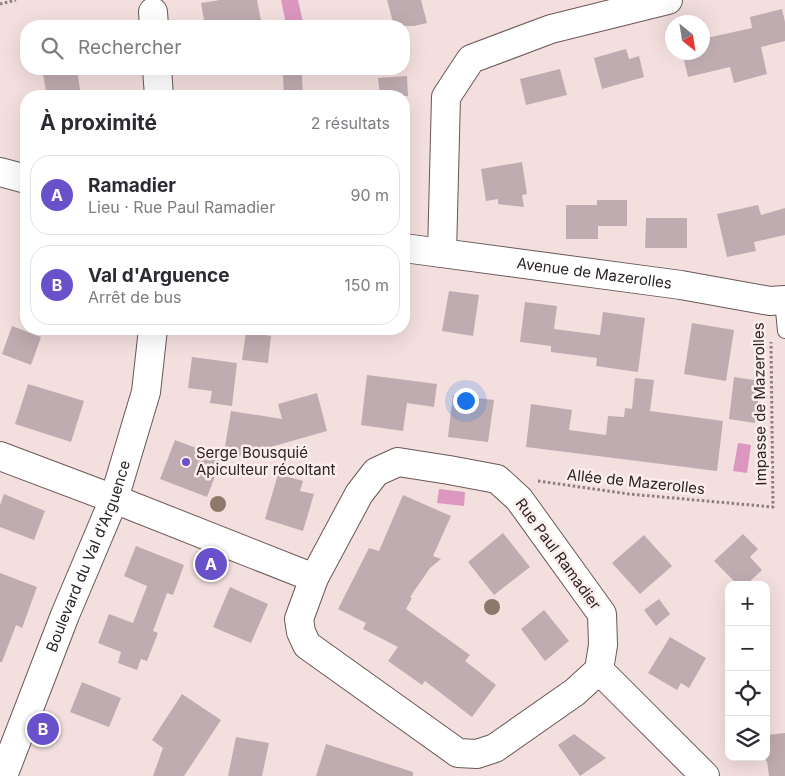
<!DOCTYPE html>
<html lang="fr">
<meta charset="utf-8">
<style>
body{margin:0;font-family:Inter,sans-serif;background:#f7f7f7;color:#2b2b33}
.controls{position:absolute;right:15px;bottom:15px;display:grid;overflow:hidden;border-radius:10px;box-shadow:0 5px 20px #0002}
.controls button{width:45px;height:45px;display:grid;place-items:center;padding:0;border:0;border-bottom:1px solid #e1e1e2;background:#fff;color:#2b2b33;font:25px sans-serif}
.compass{position:absolute;left:665px;top:15px;width:45px;height:45px;border-radius:50%;background:#fff;box-shadow:0 5px 20px #0002;rotate:150deg}
.you{position:absolute;left:465px;top:400px;width:18px;height:18px;margin:-12px;border:4px solid #fff;border-radius:50%;background:#1a73e8;box-shadow:0 0 0 8px #1a73e833}
.badge{display:grid;place-items:center;width:32px;height:32px;border-radius:50%;background:#6951cb;color:#fff;font-size:16px;font-weight:700}
.pin{position:absolute;translate:-50% -50%;border:2px solid #fff;box-shadow:0 1px 5px #0006}
.list{margin:0;padding:0;list-style:none}
h2{display:flex;justify-content:space-between;align-items:center;height:65px;margin:0;padding:0 20px;font-size:21px}
h2 small{font-size:16px;font-weight:400;color:#7c7c81}
.list li{display:grid;grid-template-columns:32px 1fr auto;gap:15px;align-items:center;box-sizing:border-box;height:80px;margin:0 10px 10px;padding:0 10px;border:1px solid #e1e1e2;border-radius:20px}
.list b{display:block;font-size:19px;white-space:nowrap}
.list p{margin:0;font-size:16px;white-space:nowrap;color:#7c7c81}
.list em{font-size:16px;font-style:normal;color:#7c7c81}
.icon{flex:none;width:28px;height:28px;fill:none;stroke:currentColor;stroke-width:2;stroke-linecap:round;stroke-linejoin:round}
.map{position:relative;flex:none;width:785px;height:776px;overflow:hidden}
.search{position:absolute;background:#fff;box-shadow:0 5px 20px #0002;left:20px;top:20px;width:390px;height:55px;display:flex;align-items:center;gap:12px;box-sizing:border-box;padding:0 18px;border-radius:20px;color:#7c7c81;font-size:19px}
.panel{position:absolute;background:#fff;box-shadow:0 5px 20px #0002;left:20px;top:90px;width:390px;height:245px;border-radius:20px}
.map>svg:first-child{display:block}
</style>
<div class="map">
<svg width="785" height="776" viewBox="0 0 785 776">
<rect width="100%" height="100%" fill="#f3dfde"/>
<path fill="#db97bf" d="M281,0H298L303,22L300,26H284L285,19Z
M738,443L751,445L747,473L733,471Z
M439,489L465,492L464,506L437,503Z"/>
<path fill="#bfacb0" d="M220,0H257L262,26H205L201,3Z
M387,0H421L427,23L414,26H394Z
M782,9L785,22V41L761,47L767,74L734,83L730,67L688,77L682,52H702V39L752,28L750,17Z
M626,49L629,59L639,56L644,77L602,89L594,58Z
M42,69H77L81,96H47Z
M560,69L567,95L526,105L520,79Z
M283,75H302L303,96H284Z
M407,76L408,96H380L378,78Z
M522,162L527,194L522,195L524,207L498,204V199L486,201L481,169Z
M597,200H627V226H598V239H566V205H597Z
M758,205L761,215L785,208V235L754,242L756,251L727,257L717,214Z
M646,218H687V248H645Z
M449,291L479,295L473,336L442,331Z
M525,302L557,306L554,329L600,335L603,312L645,318L638,372L596,366L597,358L551,352V346L520,342Z
M692,323L734,330L726,381L684,374Z
M12,326L41,337L31,365L2,354Z
M246,331L271,336L268,363L242,360Z
M192,357L237,363L232,406L210,403L212,391L188,388Z
M367,375L437,384L434,407L407,403L403,431L361,425Z
M734,377L761,381L755,423L729,419Z
M635,378L654,380L650,411L723,421L717,471L526,447L531,404L572,410L569,430L606,435L608,416L624,417L625,408L632,409Z
M28,384L84,401L71,442L15,424Z
M317,393L327,431L221,461L207,497L160,479L175,440L223,458L231,411L282,419L278,404Z
M453,395L494,400L488,442L448,437Z
M278,474L303,481L300,491L314,494L303,531L265,519Z
M4,494L45,511L34,540L0,527V505Z
M403,495L451,516L433,556L441,559L430,568L410,597L412,598L406,609L470,655L465,661L496,685L472,717L425,681L422,685L388,661L398,647L363,629L366,623L338,609L369,548L379,551Z
M503,533L530,567L494,595L468,562Z
M743,534L758,549L750,557L762,570L746,585H738L714,561Z
M644,535L672,566L640,594L612,563Z
M136,546L184,565L173,595L167,593L153,631L158,633L147,661L141,659L137,670L118,663L121,652L98,643L109,614L133,623L147,586L124,576Z
M0,573L37,587L22,628L16,625L2,662H0Z
M230,587L268,604L251,643L213,627Z
M659,599L670,614L656,626L644,610Z
M544,610L569,641L545,661L521,629Z
M670,637L706,658L689,688L681,683L677,690L648,673Z
M82,682L121,698L109,727L70,712Z
M182,694L221,720L184,776H153L163,748L152,740Z
M785,733V776H769L767,761H766V735Z
M574,734L606,758L580,776L558,745Z
M236,737L269,743L262,776H228Z
M326,744L413,772V776H316Z"/>
<g fill="none" stroke-linecap="round" stroke-linejoin="round">
<defs>
<path id="service" d="M782,300L785,331"/>
<g id="minor">
<path d="M153,12L154,26"/>
<path d="M157,69L159,96"/>
<path d="M0,172L26,179"/>
<path id="s1" d="M404,248L681,285L770,301L785,300"/>
<path d="M442,253L446,97L471,59L551,29L668,0"/>
<path d="M0,456L114,499L314,578"/>
<path d="M398,462L449,470L497,479L519,499L602,614L603,645L599,670L575,692L495,748L477,754L458,753L307,645L301,632L299,619L314,578L359,494L376,472Z"/>
<path d="M599,670L705,776"/>
<path id="s2" d="M3,776L65,615L114,499L146,392L153,329"/>
</g>
</defs>
<use href="#service" stroke="#695857" stroke-width="16"/>
<use href="#minor" stroke="#695857" stroke-width="30"/>
<path stroke="#8c7e7e" stroke-width="3" stroke-dasharray="2.5 2.5" stroke-linecap="butt" d="M0,4L16,0
M538,481L629,494L773,507L771,342"/>
<use href="#service" stroke="#fff" stroke-width="14"/>
<use href="#minor" stroke="#fff" stroke-width="28"/>
</g>
<g fill="#8e786c">
<circle cx="218" cy="504" r="8"/>
<circle cx="492" cy="607" r="8"/>
</g>
<circle fill="#6951cb" stroke="#fdedec" stroke-width="2" cx="186" cy="462" r="5"/>
<g text-anchor="middle" stroke-width="5" stroke-linejoin="round" paint-order="stroke">
<g font-size="15" fill="#2c2525" stroke="#fdedec">
<text dy="5" stroke="none"><textPath href="#s1" startOffset="192">Avenue de Mazerolles</textPath></text>
<text transform="translate(760 404) rotate(-91)" y="5">Impasse de Mazerolles</text>
<text transform="translate(636 482) rotate(6)" y="5">Allée de Mazerolles</text>
<text transform="translate(558 554) rotate(54)" y="5">Rue Paul Ramadier</text>
<text dy="5" stroke="none"><textPath href="#s2" startOffset="236">Boulevard du Val d'Arguence</textPath></text>
</g>
<g font-size="15" fill="#2c2525" stroke="#fdedec" text-anchor="start">
<text x="196" y="458">Serge Bousquié<tspan x="196" dy="17">Apiculteur récoltant</tspan></text>
</g>
</g>
</svg>
<div class="controls">
<button>+</button>
<button>−</button>
<button><svg class="icon" aria-label="locate" viewBox="0 0 24 24"><circle cx="12" cy="12" r="6"/><path d="M12 2v4M12 18v4M2 12h4M18 12h4"/></svg></button>
<button><svg class="icon" aria-label="layers" viewBox="0 0 24 24"><path d="M12 4l9 5-9 5-9-5zM3 14l9 5 9-5"/></svg></button>
</div>
<svg class="compass" viewBox="-18 -18 36 36"><path d="M0-13l5 13h-10z" fill="#e53935"/><path d="M0 13l5-13h-10z" fill="#7c7c81"/></svg>
<div class="you"></div>
<div class="pin badge" style="left:211px;top:564px">A</div>
<div class="pin badge" style="left:43px;top:729px">B</div>
<div class="search"><svg class="icon" aria-label="search" viewBox="0 0 24 24"><circle cx="10" cy="10" r="6"/><path d="M15 15l6 6"/></svg>Rechercher</div>
<section class="panel">
<h2>À proximité<small>2 résultats</small></h2>
<ul class="list">
<li><span class="badge">A</span><div><b>Ramadier</b><p>Lieu · Rue Paul Ramadier</p></div><em>90 m</em></li>
<li><span class="badge">B</span><div><b>Val d'Arguence</b><p>Arrêt de bus</p></div><em>150 m</em></li>
</ul>
</section>
</div>
